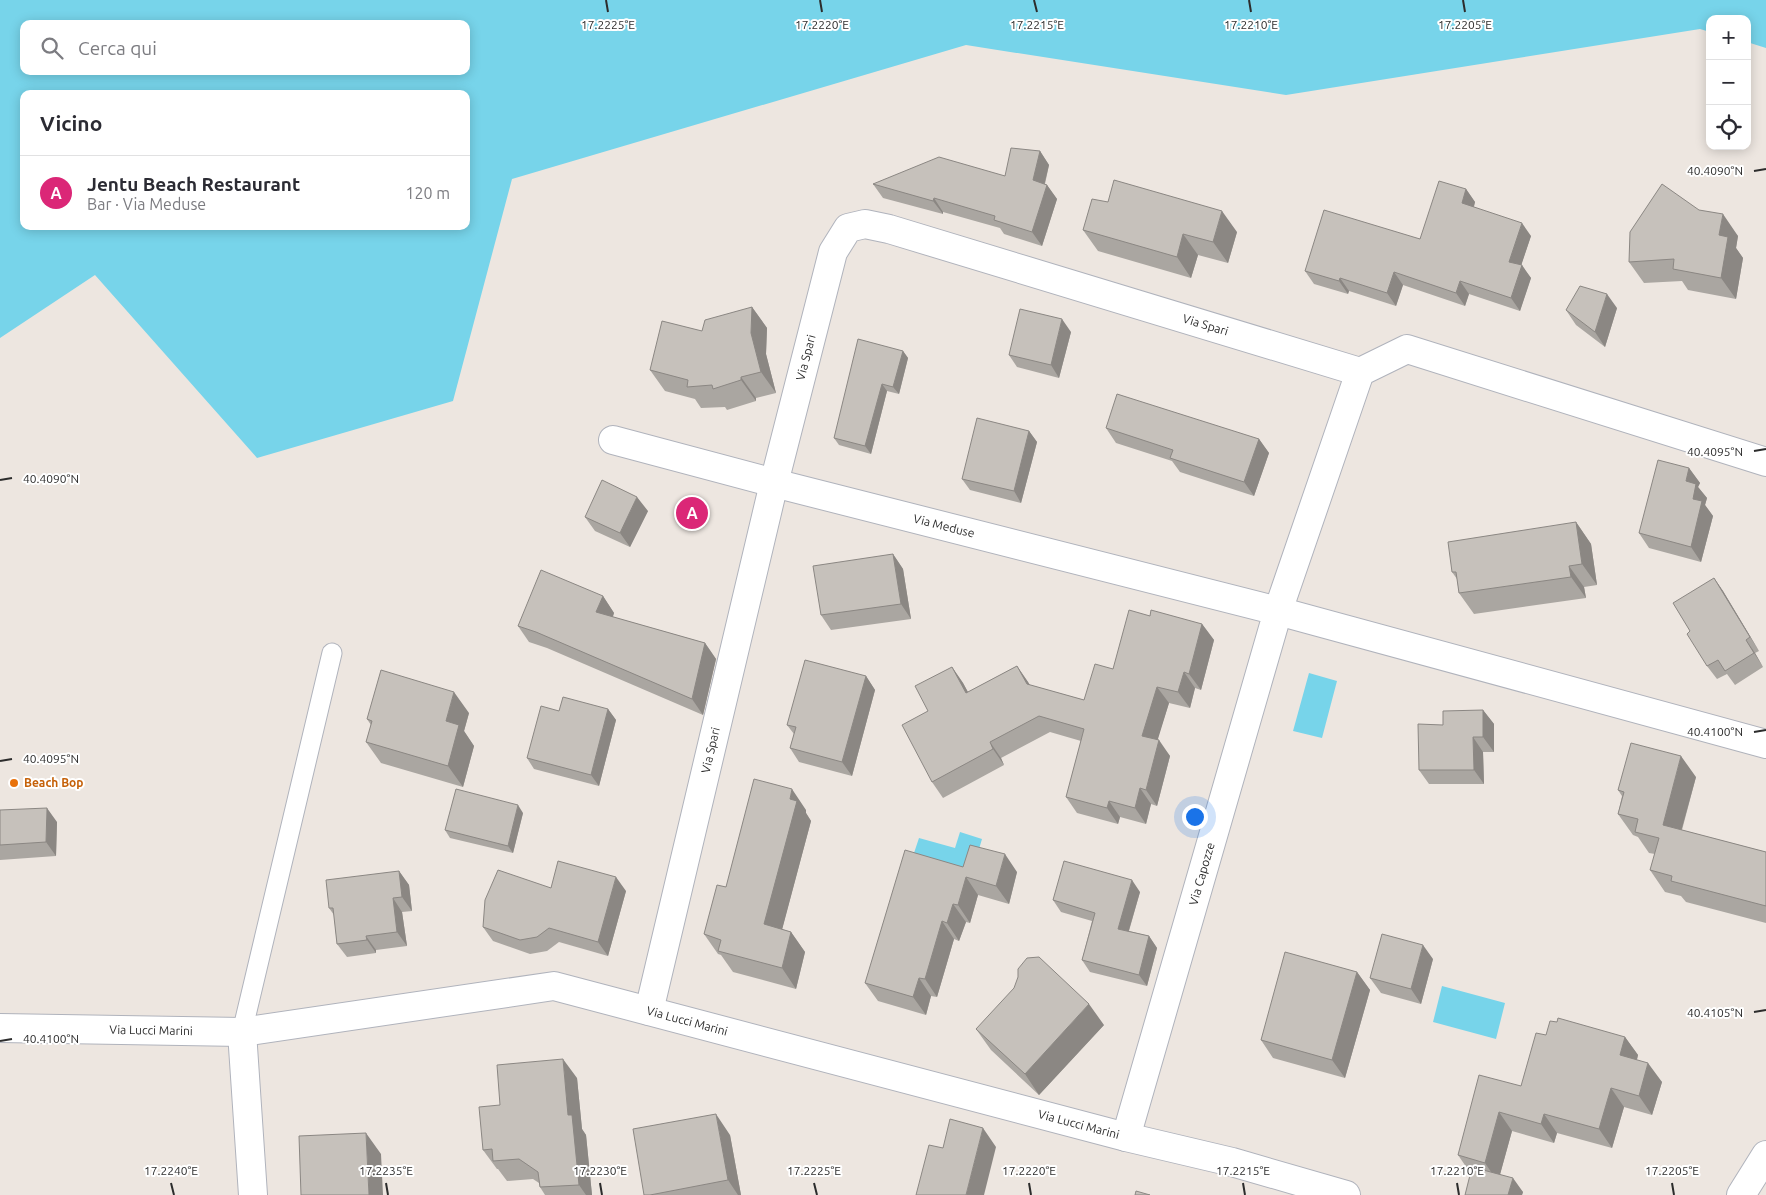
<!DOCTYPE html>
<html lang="it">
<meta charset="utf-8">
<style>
body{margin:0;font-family:Ubuntu,sans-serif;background:#f2f2f3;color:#2b2b33}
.controls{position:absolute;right:15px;top:15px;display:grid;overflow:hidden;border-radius:10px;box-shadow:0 2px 12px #0003}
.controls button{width:45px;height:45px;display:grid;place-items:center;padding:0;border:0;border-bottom:1px solid #e1e1e2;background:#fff;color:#2b2b33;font:25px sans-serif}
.you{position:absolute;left:1194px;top:816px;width:18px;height:18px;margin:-12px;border:4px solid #fff;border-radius:50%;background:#1a73e8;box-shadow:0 0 0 8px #1a73e833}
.badge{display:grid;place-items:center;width:32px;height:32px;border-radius:50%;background:#db2777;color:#fff;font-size:16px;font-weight:700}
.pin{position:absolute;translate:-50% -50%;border:2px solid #fff;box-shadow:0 1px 5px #0006}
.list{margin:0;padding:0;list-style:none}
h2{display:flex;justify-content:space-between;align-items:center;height:65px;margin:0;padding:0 20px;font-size:21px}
h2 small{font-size:16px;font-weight:400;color:#7c7c81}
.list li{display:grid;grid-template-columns:32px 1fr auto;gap:15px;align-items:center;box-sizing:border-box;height:75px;padding:0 20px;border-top:1px solid #e1e1e2}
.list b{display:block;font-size:19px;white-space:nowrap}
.list p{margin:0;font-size:16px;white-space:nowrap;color:#7c7c81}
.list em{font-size:16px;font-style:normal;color:#7c7c81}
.icon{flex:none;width:28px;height:28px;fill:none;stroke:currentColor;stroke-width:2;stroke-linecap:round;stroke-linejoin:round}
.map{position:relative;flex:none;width:1766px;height:1195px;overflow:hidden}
.search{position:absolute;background:#fff;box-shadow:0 2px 12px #0003;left:20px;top:20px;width:450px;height:55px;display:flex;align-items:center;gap:12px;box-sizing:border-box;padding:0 18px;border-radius:10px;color:#7c7c81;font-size:19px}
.panel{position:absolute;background:#fff;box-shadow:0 2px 12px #0003;left:20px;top:90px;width:450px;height:140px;border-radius:10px}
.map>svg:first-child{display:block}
</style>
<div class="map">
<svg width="1766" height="1195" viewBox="0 0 1766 1195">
<rect width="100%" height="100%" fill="#ede6e0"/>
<path fill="#77d4ea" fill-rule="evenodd" d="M0,0H1766V48L1747,42V19H1710V32L1700,29L1286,95L966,45L512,179L453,401L257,458L95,275L0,338ZM24,24H466V71H24ZM24,94H466V226H24Z
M1309,673L1337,681L1322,738L1293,731Z
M960,832L982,839L969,883L910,865L919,838L955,848Z
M1442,986L1505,1003L1496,1039L1433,1022Z"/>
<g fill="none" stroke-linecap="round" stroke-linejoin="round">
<defs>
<path id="lane" d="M242,1032L332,653"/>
<g id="street">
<path id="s1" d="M613,440L774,483L1278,611L1126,1137"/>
<path d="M1766,462L1407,349L1360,372L1278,611L1766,744"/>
<path id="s2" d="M649,1011L774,483L833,252L848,228L865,224L889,229L1360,372"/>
<path id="s3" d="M0,1028L242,1032L554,986L1126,1137L1232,1162L1346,1195"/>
<path d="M242,1032L253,1195"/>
<path d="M1741,1195L1766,1155"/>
</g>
</defs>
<use href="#lane" stroke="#b0b3bc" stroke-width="21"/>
<use href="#street" stroke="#b0b3bc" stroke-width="30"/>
<use href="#lane" stroke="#fff" stroke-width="19"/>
<use href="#street" stroke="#fff" stroke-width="28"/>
</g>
<path fill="#aaa6a1" d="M1040,151L1049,165L1045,184L1047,185L1057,199L1042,246L1004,234L1000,228L943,212V214L883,198L873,184L1005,176Z
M1466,189L1475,202L1474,207L1531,236L1521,265L1531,278L1520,311L1469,294L1465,306L1403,285L1396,306L1349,291L1348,294L1314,284L1305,271L1420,239Z
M1699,210L1738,236L1736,248L1743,258L1736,299L1688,290L1682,281L1644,283L1629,262Z
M1083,230L1237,232L1228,263L1198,255L1191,278L1098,251Z
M752,307L767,328L766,354L776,393L756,398V401L727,410L725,407L701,408L695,399L665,391L650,370L702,331Z
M1617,308L1605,347L1576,325L1566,310Z
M1071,332L1059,378L1017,367L1009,355Z
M903,351L908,358L899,394L887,391L871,454L839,445L834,438Z
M1106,428L1259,439L1269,453L1254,496L1180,472L1172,461L1116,443Z
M1029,431L1037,442L1021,503L970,490L962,479Z
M1689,468L1700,483L1698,487L1707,498L1705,505L1713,516L1701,562L1649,548L1639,533Z
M648,511L630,547L595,531L585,517Z
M1576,522L1591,544L1597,585L1584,587L1586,598L1474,614L1459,593L1457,579L1452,572Z
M893,554L903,569L911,619L831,630L821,615Z
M1714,578L1723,591L1759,651L1755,653L1763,667L1735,685L1727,674L1717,679L1707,666Z
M603,596L614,613L613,617L705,643L716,659L703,715L547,648L529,642L518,626Z
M1150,616L1202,624L1214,640L1201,690L1195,688L1190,708L1169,703L1157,740L1170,756L1157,806L1151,804L1146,824L1120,817L1118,824L1077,813L1066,797L1081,741L1050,732L1001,758L1004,765L943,798L932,782L928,711L952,667L963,683L968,692L1017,666L1030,685L1084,700L1113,669Z
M866,676L875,690L852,776L799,762L790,748L794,734L787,725Z
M608,709L616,720L599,786L534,769L527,758Z
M1483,710L1494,724V752H1483L1484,784H1429L1419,770L1443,725Z
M469,713L464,731L474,746L463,787L381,763L366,742L371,725L367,719Z
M1696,777L1682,830L1766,852V923L1686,902L1681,896L1665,892L1650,870L1655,854L1649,853L1638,837L1633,835L1618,814L1622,796L1618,790Z
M0,810L57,822L56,856L0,860Z
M806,810V813L811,821L782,929L791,932L805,952L796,989L733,972L721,955L718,954L704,934L726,887Z
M523,813L513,853L450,838L445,830Z
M963,867L1017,872L1009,904L978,895L970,923L966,922L959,941L954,939L937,997L931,996L926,1015L878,1001L865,983Z
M399,871L409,885L412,911L402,912L407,946L376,950V953L347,957L337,944L334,915L329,908Z
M551,888L626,891L608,956L559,942L547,951L530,954L493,941L483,927Z
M1140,892L1129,931L1149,936L1157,948L1147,986L1090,972L1082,960L1092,921L1061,912L1053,900Z
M1433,959L1421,1004L1381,993L1370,978Z
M1357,972L1370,990L1345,1078L1273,1058L1261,1040Z
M1104,1025L1039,1095L991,1050L976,1029Z
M1625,1037L1638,1055L1637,1060L1662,1082L1652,1115L1624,1107L1612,1148L1557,1133L1554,1143L1512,1131L1500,1174L1523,1192L1522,1195H1465L1471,1174L1458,1155L1521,1086Z
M577,1078L582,1129L586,1135L592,1195H545L540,1187L539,1183L533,1179L507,1181L498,1169H497L483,1150L500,1105Z
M730,1135L741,1195H644Z"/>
<path fill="#8b8783" d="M1040,151L1049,165L1042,194L1033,180Z
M1047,185L1057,199L1042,246L1032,232Z
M1466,189L1475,202L1471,216L1462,203Z
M934,198L943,212V214L933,201Z
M1222,211L1237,232L1228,263L1213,242Z
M1723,214L1738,236L1736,248L1743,258L1736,299L1721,278L1719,235Z
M1522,223L1531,236L1518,275L1509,262Z
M1183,234L1198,255L1191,278L1177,257Z
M1522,265L1531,278L1520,311L1511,298Z
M1394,272L1403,285L1396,306L1387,293Z
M1340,278L1349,291L1348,294L1339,281Z
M1460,281L1469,294L1465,306L1456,293Z
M1607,294L1617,308L1605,347L1595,332Z
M752,307L767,328L766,354L776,393L761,372L751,333Z
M1062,319L1071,332L1059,378L1051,365Z
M903,351L908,358L899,394L893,387Z
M741,377L756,398V401L741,380Z
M882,384L887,391L871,454L865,446Z
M1029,431L1037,442L1021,503L1014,491Z
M1259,439L1269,453L1254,496L1244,482Z
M1689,468L1700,483L1698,487L1707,498L1705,505L1713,516L1701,562L1691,547L1693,499L1686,481Z
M637,497L648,511L630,547L620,533Z
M1576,522L1591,544L1597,585L1582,564Z
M893,554L903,569L911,619L901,604Z
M1569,566L1584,587L1586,598L1571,577Z
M1714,578L1723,591L1759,651L1750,637Z
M603,596L614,613L608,628L596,612Z
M1202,624L1214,640L1201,690L1189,674Z
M1746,640L1755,653L1763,667L1754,653Z
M705,643L716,659L703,715L692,699Z
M1017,666L1028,682L1038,700L1027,684Z
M952,667L963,683L977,709L966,693Z
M1184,672L1195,688L1190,708L1178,692Z
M866,676L875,690L852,776L842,762Z
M1157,687L1169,703L1154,752L1142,736Z
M454,692L469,713L464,731L474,746L463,787L448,766L446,721Z
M608,709L616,720L599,786L591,775Z
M1483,710L1494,724V752L1483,737Z
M1473,737L1483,752L1484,784L1474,770Z
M1159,740L1170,756L1157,806L1146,790Z
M990,742L1001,758L1004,765L993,749Z
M1681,756L1696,777L1677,846L1663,825Z
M1140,788L1151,804L1146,824L1135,808Z
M792,789L806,810V813L811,821L778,945L764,924Z
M1109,801L1120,817L1118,824L1107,808Z
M518,805L523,813L513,853L508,846Z
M47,808L57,822L56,856L46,842Z
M1005,854L1017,872L1009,904L996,886Z
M399,871L409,885L412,911L402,897Z
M616,877L626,891L608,956L598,942Z
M966,877L978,895L970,923L958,905Z
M1132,880L1140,892L1126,940L1118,929Z
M393,898L402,912L407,946L397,932Z
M953,904L966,922L959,941L947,923Z
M942,921L954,939L937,997L925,979Z
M791,932L805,952L796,989L782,968Z
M366,936L376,950V953L367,940Z
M1149,936L1157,948L1147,986L1139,975Z
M1423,945L1433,959L1421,1004L1411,989Z
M1357,972L1370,990L1345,1078L1332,1060Z
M919,978L931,996L926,1015L913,997Z
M1089,1004L1104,1025L1039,1095L1025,1074Z
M1625,1037L1638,1055L1633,1074L1620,1055Z
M563,1059L577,1078L582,1129L586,1135L592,1195H586L579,1185L568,1115Z
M1648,1063L1662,1082L1652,1115L1639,1096Z
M1611,1088L1624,1107L1612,1148L1599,1129Z
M1499,1112L1512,1131L1498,1182L1485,1163Z
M716,1114L730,1135L741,1195H738L728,1180Z
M1544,1114L1557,1133L1554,1143L1541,1124Z
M983,1128L996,1147L984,1195H966Z
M366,1133L381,1154L383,1195H369Z
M1513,1178L1523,1192L1522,1195H1508Z"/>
<path fill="#c6c1bb" stroke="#8b8783" d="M1011,148L1040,151L1033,180L1047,185L1032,232L994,220L995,216L934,198L933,201L873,184L939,157L1005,176Z
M1114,180L1222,211L1213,242L1183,234L1177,257L1083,230L1092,199L1108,202Z
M1439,181L1466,189L1462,203L1522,223L1509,262L1522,265L1511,298L1460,281L1456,293L1394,272L1387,293L1340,278L1339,281L1305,271L1324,210L1420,239Z
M1662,184L1699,210L1723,214L1719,235L1728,237L1721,278L1673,269L1674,259L1629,262L1630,232Z
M1580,286L1607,294L1595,332L1566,310Z
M752,307L751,333L761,372L741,377V380L713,389L712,385L687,387L688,380L650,370L662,321L702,331L705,320Z
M1020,309L1062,319L1051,365L1009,355Z
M858,339L903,351L893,387L882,384L865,446L834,438Z
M1117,394L1259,439L1244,482L1170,458L1173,450L1106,428Z
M977,418L1029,431L1014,491L962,479Z
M1658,460L1689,468L1686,481L1696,484L1693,499L1702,501L1691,547L1639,533Z
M602,480L637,497L620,533L585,517Z
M1576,522L1582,564L1569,566L1571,577L1459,593L1456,572H1452L1448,542Z
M893,554L901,604L821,615L813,566Z
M541,570L603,596L596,612L705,643L692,699L536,632L518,626Z
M1714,578L1750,637L1746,640L1754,653L1725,671L1718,660L1707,666L1687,634L1690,631L1673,603Z
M1129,610L1150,616L1151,610L1202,624L1189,674L1184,672L1178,692L1157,687L1142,736L1159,740L1146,790L1140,788L1135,808L1109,801L1107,808L1066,797L1084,729L1039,716L990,742L993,749L932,782L902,725L928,711L915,686L952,667L966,693L1017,666L1027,684L1084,700L1095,664L1113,669Z
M805,660L866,676L842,762L790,748L796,727L787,725Z
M381,670L454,692L446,721L459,725L448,766L366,742L372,721L367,719Z
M563,697L608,709L591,775L527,758L541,706L559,711Z
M1483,710V737H1473L1474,770H1419L1418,724L1443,725V711Z
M1631,743L1681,756L1663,825L1766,852V906L1671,881L1672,876L1650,870L1659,838L1635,832L1638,819L1618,814L1624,792L1618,790Z
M754,779L792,789L790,799L797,801L764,924L791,932L782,968L718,951L721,940L704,934L717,885L726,887Z
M456,789L518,805L508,846L445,830Z
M47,808L46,842L0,845V810Z
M970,845L1005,854L996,886L966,877L958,905L953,904L947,923L942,921L925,979L919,978L913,997L865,983L905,850L963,867Z
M558,861L616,877L598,942L549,928L537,937L520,940L483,927L485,900L498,870L551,888Z
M1064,861L1132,880L1118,929L1149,936L1139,975L1082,960L1095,913L1053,900Z
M399,871L402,897L393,898L397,932L366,936L367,940L337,944L333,908H329L326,880Z
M1382,934L1423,945L1411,989L1370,978Z
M1285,952L1357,972L1332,1060L1261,1040Z
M1039,957L1089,1004L1025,1074L976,1029L1014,988L1018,977V969L1027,958Z
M1558,1018L1625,1037L1620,1055L1648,1063L1639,1096L1611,1088L1599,1129L1544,1114L1541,1124L1499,1112L1485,1163L1458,1155L1479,1075L1521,1086L1536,1033L1546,1035L1550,1021L1557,1022Z
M563,1059L568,1115H572L579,1185L540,1187L538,1172L519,1159L493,1161L492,1149L483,1150L479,1107L500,1105L497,1065Z
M716,1114L728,1180L650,1195H644L633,1129Z
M950,1119L983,1128L966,1195H916L929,1145L943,1148Z
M366,1133L369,1195H301L299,1136Z
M1472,1167L1513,1178L1508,1195H1465Z
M1136,1191L1150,1195H1135Z"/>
<path fill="none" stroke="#2c2c2c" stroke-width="2" d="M606,0L608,12M820,0L822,12M1034,0L1037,12M1249,0L1251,12M1463,0L1465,12M1754,171L1766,169M1754,451L1766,449M0,480L12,478M1754,732L1766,730M0,761L12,759M1754,1012L1766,1010M0,1041L12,1039M171,1183L174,1195M386,1183L388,1195M600,1183L602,1195M814,1183L817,1195M1029,1183L1031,1195M1243,1183L1245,1195M1457,1183L1459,1195M1672,1183L1674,1195"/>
<circle fill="#e8710a" stroke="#fff" stroke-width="2" cx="14" cy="783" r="5"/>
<g text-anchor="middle" stroke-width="4" stroke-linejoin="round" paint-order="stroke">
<g font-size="12" fill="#2c2c2c" stroke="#fff">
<text dy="4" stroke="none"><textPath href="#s2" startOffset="1182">Via Spari</textPath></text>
<text dy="4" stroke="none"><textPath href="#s2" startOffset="672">Via Spari</textPath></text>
<text dy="4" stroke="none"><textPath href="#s1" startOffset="342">Via Meduse</textPath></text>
<text dy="4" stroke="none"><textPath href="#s2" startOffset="268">Via Spari</textPath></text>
<text transform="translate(1202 874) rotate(-74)" y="4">Via Capozze</text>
<text dy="4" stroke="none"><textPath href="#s3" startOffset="695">Via Lucci Marini</textPath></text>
<text dy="4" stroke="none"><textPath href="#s3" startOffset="151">Via Lucci Marini</textPath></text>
<text dy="4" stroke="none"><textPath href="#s3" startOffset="1100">Via Lucci Marini</textPath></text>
</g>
<g font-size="12" font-weight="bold" fill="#c56008" stroke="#fff" text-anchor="start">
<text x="24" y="787">Beach Bop</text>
</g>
</g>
<g font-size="12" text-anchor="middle" fill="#2c2c2c" stroke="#fff" stroke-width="4" stroke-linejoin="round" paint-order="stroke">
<text x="608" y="29">17.2225°E</text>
<text x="1037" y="29">17.2215°E</text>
<text x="1251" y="29">17.2210°E</text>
<text x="1465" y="29">17.2205°E</text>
<text x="822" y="29">17.2220°E</text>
<text x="1715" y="175">40.4090°N</text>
<text x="1715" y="456">40.4095°N</text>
<text x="51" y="483">40.4090°N</text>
<text x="1715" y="736">40.4100°N</text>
<text x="51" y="763">40.4095°N</text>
<text x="1715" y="1017">40.4105°N</text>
<text x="51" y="1043">40.4100°N</text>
<text x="171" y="1175">17.2240°E</text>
<text x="386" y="1175">17.2235°E</text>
<text x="600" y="1175">17.2230°E</text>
<text x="814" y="1175">17.2225°E</text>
<text x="1029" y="1175">17.2220°E</text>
<text x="1243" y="1175">17.2215°E</text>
<text x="1457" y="1175">17.2210°E</text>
<text x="1672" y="1175">17.2205°E</text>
</g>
</svg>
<div class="controls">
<button>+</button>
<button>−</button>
<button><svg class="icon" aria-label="locate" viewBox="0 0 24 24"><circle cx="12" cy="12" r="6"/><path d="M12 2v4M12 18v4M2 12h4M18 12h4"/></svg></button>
</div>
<div class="you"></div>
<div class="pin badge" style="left:692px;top:513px">A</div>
<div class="search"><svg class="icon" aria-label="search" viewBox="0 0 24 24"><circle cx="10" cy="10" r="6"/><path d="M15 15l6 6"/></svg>Cerca qui</div>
<section class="panel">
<h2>Vicino<small></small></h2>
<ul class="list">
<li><span class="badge">A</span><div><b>Jentu Beach Restaurant</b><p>Bar · Via Meduse</p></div><em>120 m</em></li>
</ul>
</section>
</div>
